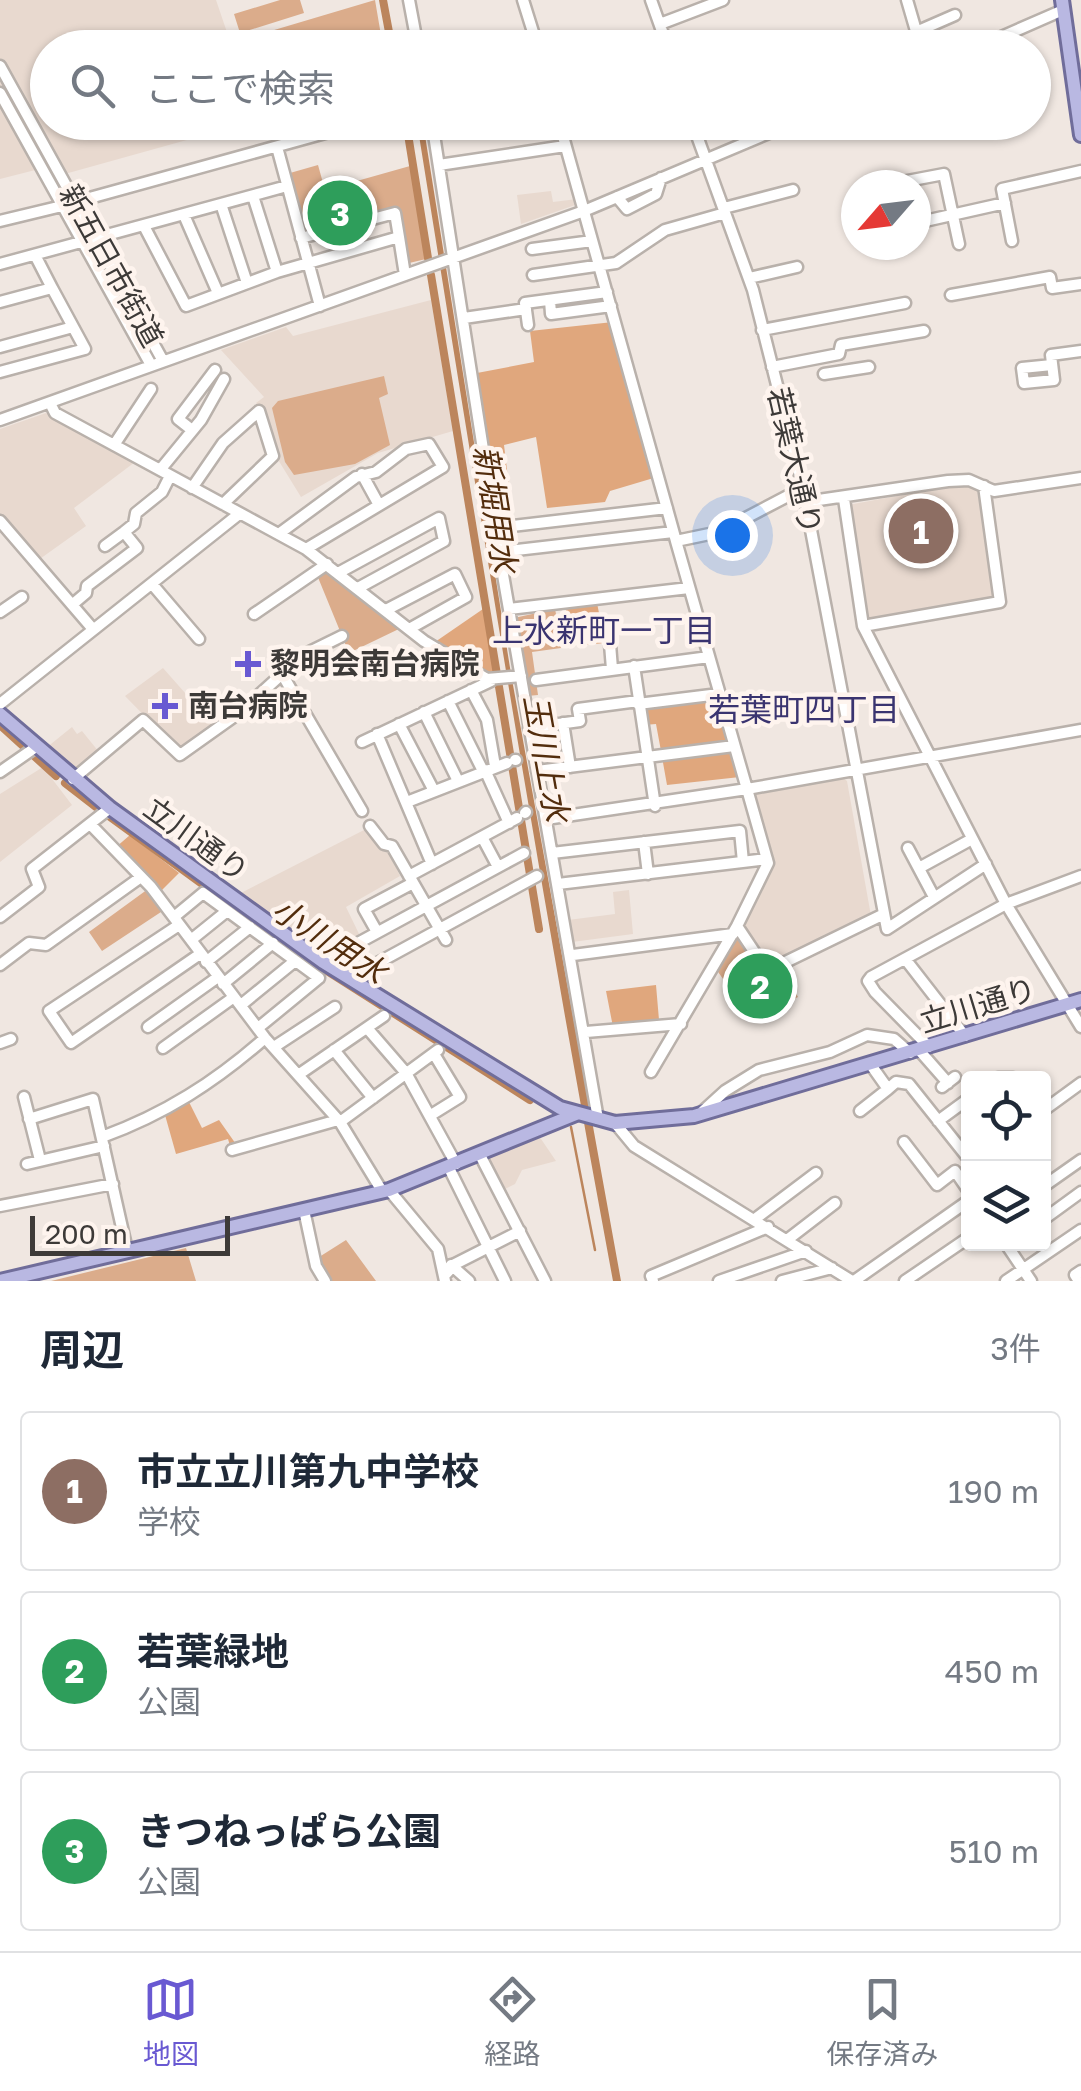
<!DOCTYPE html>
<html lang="ja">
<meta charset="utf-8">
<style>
body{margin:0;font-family:"Golos Text","Noto Sans JP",sans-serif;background:#f6f6f7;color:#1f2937}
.controls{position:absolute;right:30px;bottom:30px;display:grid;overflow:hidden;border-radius:10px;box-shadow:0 2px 8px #0004}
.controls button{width:90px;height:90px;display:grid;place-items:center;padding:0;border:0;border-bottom:2px solid #e0e1e3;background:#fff;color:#1f2937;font:50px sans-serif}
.compass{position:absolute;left:841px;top:170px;width:90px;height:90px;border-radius:50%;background:#fff;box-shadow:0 2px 8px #0004;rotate:242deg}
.scale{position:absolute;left:30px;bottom:25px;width:200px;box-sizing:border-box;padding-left:10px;border:5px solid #3d3a38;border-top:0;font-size:28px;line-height:35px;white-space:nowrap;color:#3d3a38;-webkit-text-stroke:8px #fef4ee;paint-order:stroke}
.you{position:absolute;left:732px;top:535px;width:35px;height:35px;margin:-25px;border:8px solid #fff;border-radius:50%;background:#1a73e8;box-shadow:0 0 0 15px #1a73e833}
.badge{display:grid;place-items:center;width:65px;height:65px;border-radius:50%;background:#6959d2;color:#fff;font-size:32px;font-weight:700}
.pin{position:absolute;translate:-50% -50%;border:5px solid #fff;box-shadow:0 2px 10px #0006}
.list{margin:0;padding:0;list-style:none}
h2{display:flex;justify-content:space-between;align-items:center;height:130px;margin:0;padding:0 40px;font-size:42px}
h2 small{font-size:32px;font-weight:400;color:#747a83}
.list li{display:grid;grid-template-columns:65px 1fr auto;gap:30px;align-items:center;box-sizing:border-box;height:160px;margin:0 20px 20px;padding:0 20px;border:2px solid #e0e1e3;border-radius:10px}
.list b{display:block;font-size:38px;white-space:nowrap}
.list p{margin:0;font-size:32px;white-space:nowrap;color:#747a83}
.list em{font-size:32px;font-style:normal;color:#747a83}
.icon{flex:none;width:55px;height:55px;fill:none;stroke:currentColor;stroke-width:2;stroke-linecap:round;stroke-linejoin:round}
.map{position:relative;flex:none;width:1081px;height:1281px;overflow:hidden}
.search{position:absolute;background:#fff;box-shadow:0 2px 8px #0004;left:30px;right:30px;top:30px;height:110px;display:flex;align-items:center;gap:25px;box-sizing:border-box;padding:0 35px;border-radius:55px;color:#747a83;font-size:38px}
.sheet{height:670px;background:#fff}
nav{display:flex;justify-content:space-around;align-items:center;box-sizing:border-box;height:140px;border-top:2px solid #e0e1e3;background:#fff;font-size:28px;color:#747a83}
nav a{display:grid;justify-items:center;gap:5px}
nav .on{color:#6959d2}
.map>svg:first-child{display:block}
</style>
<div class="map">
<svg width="1081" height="1281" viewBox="0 0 1081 1281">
<rect width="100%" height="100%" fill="#f0e7e1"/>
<path fill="#e8d9cf" d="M0,0H216L232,47L48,48V122L190,123L194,138L54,177L47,167L0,179Z
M551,191L553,202L577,199L578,204L521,224L517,195Z
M431,300L453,431L378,453L301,497L277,458L262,409L256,403L264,397L221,350L286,327L293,336Z
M46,413L135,462L74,508L86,526L37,561L0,516V429Z
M967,483L981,488L997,598L866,620L848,505Z
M163,668L216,728L179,751L125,696Z
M72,727L77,734L82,731L99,752L76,771L46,748Z
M43,767L72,805L0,862V794Z
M843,778L847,781L871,916L768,968L743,924L773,867L755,794Z
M366,829L387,849L400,876L346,907L361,938L327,957L241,893Z
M629,890L633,934L572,942L568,920L615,914L613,892Z
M539,1136L556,1161L522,1170L515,1184L501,1191L487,1158Z"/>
<path fill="#dbac8b" d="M280,0H300L304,13L240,33L234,14Z
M375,0L383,47H246L244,39Z
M318,165L325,190L410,166L426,259L405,264L396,209L305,231L290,173Z
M384,376L388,394L379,398L390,445L355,464L294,475L285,462L272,408L278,401Z
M328,568L403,627L349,653L317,575Z
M555,609L562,644L561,648L532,652L538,695L527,696L514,618Z
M148,889L164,910L102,951L89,932Z
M743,935L767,975L782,969L798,997L752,1020L716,969L736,936Z
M346,1240L376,1281H327L316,1259Z
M186,1248L196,1281H51Z"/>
<path fill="#e0a77d" d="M613,322L657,477L610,491L605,502L547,508L536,437L504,445L511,503L495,506L477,373L534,362L530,331Z
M597,603L605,643L582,645L572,614L567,615L565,606Z
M483,609L494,676L435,642Z
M715,698L728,743L661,751L656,724L644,725V707Z
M733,751L740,777L667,785L662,757Z
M130,835L179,873L159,893L115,848Z
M656,985L659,1020L613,1027L606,991Z
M188,1100L202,1128L219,1120L238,1147L231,1149L228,1139L176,1154L165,1115Z"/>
<path fill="#bc855c" d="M417,123H423L511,674L621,1281H613C541,896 479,509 417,123Z"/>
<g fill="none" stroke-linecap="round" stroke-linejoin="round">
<path stroke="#bc855c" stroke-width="2.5" d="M571,1127L595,1250"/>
<path stroke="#bc855c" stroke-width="8" d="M383,0L392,48
M406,122L428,258
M431,275L539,929
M0,725L56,776
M65,783L96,807
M106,814L283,943L530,1100"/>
<defs>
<path id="minor" d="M409,0L418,48
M523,0L538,48
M651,0L668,48
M907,0L921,48
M660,24L723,0
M916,32L955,15
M976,48L1063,10
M0,66L163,361
M0,93L151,365
M432,122L499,552L598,1119
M559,122L676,541L719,532L803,488
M692,122L753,290L803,488L887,929L986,864
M277,147L320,306
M439,165L565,146
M886,185L944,174L959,244
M253,196L277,272
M617,197L627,209L656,194L661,178
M75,202L365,122
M221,204L247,283
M724,208L793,190
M184,215L218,293
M0,221L62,206
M916,223L1005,203
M144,226L186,306L277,272L399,237L395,213L301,238
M399,237L405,275
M1012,241L1002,189L1081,171
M532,249L592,241
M35,255L52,288
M0,264L287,186
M533,275L616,263L665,230L725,213
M749,278L797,267
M951,295L1050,277L1052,288L1081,284
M550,300L551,314L611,306
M0,302L52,288L85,349L0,372
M464,318L526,309
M528,325L525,303L607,292
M762,330L905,303
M0,347L73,327
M1052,365L1022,368L1024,383L1054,380L1051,355L1081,351
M772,367L839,354L841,345L924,331
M824,374L869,367
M50,403L55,413L306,549L424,641L487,679L521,676
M0,420L584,211L795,122
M192,430L178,419L215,370
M114,445L151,389
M160,470L201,420L224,379
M362,474L379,505
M984,486L1000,602L863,626L1006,904L1081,1027
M192,488L223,443L259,411L273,456L223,504
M844,499L863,626
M805,502L948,481L969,480L994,491L1081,478
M0,521L92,628
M495,528L667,508
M280,533L356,477L376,472L406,449L429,444L443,467L306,549
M105,546L124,532
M499,552L673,532
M338,573L439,518L444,541L358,588
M152,584L199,639
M73,604L86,593L87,586L137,548L124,532L134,524L136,513L162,492L170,476
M509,609L689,588
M386,610L455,574L466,597L409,629
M0,612L22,597
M254,614L327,564
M610,644L612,669
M634,666L655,806
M282,674L285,664L342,636
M536,680L709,657
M471,690L487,720L495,766
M448,701L483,771
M0,704L239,514
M638,704L719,694
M424,712L458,781
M563,723L570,767
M399,724L434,791
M529,728L580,721L578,709L638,701
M377,734L432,864
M362,742L491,681
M515,760H516
M485,770L509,823
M537,771L734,746
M0,772L36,747
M73,779L143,720L180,755L239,713L282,674L362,811
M407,802L507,763
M525,813L526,812
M546,819L747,789L676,541
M90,824L151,887L265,1038L340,1122L382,1191
M370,826L384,844L392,846L446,940
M482,837L498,867
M644,842L648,874
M908,848L934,897
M552,853L740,831L743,862
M919,868L972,839
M409,876L517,818
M558,884L767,859
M882,915L767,971L737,926L768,863L747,789L1081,730
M0,917L39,887L32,869L110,808
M174,917L203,893L319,978L258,1028
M179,925L49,1011L71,1043L200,954
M377,932L364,909L413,883
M191,940L227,911
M573,955L733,934
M906,960L965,1036
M206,962L250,927
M323,962L524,853
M0,965L29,943L46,945L141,877
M350,978L537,876
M223,984L273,943
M241,1005L295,961
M148,1027L218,977
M367,1028L406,1073L456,1164
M586,1032L681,1024
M0,1043L11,1039
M274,1047L335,1007
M929,1047L875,992L868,981L871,977L1006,904L1081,876
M163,1048L234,997
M334,1050L373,1098
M919,1050L948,1083
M871,1065L888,1089L896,1082L909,1084L968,1158
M651,1072L737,926
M298,1075L384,1016
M998,1078H1013
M942,1087L955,1077
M24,1097L40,1160
M1044,1110L1081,1083
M703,1111L725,1091L759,1070L830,1052L867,1035L894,1039L910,1053
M860,1111L888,1089
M431,1115L460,1097L434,1054
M29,1119L93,1099L127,1250
M938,1121L968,1099
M340,1122L438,1050
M615,1123L634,1146L852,1281
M102,1137C165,1114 215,1082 265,1038
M904,1142L937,1185L955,1171L968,1190
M232,1150L338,1120
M480,1155L545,1281
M27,1164L104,1146
M449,1168L505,1281
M1044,1186L1081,1160
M389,1190L438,1249L445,1281
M0,1206L113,1184
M304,1210L316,1266L325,1281
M755,1219L816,1173
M1044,1219L1081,1192
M787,1240L835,1203
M1006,1244L1031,1281
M451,1265L469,1281
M444,1276L455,1264L520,1231
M653,1281L651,1276L768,1227
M719,1281L806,1251
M782,1281L832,1268
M854,1281L968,1201
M905,1281L968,1238
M1006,1281L1081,1230
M1079,1281L1075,1275L1081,1271"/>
<path id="major" d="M1062,0L1081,135
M0,714L110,808L323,962L560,1108L615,1123L694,1116L1081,1000
M0,1281L389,1190L576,1114"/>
</defs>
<use href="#minor" stroke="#b9b1ab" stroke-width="15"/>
<use href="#major" stroke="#706d9a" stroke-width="18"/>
<use href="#minor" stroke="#fff" stroke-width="10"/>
<use href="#major" stroke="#b9b8e2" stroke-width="12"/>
</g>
<g fill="#6959d2" stroke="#fef4ee" stroke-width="4">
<path d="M243 649h10v10h10v10h-10v10h-10v-10h-10v-10h10z"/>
<path d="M160 691h10v10h10v10h-10v10h-10v-10h-10v-10h10z"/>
</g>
<g text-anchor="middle" stroke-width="9" stroke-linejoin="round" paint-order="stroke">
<g font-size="30" fill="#3d3a38" stroke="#fef4ee">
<text transform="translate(111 266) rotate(61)" y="10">新五日市街道</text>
<text transform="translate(794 461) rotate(77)" y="10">若葉大通り</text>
<text transform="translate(196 840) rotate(36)" y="10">立川通り</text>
<text transform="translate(978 1006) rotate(-17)" y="10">立川通り</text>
</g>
<g font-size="30" font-weight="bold" fill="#3d3a38" stroke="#fef4ee" text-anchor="start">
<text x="270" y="674">黎明会南台病院</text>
<text x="188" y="716">南台病院</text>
</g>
<g font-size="32" font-style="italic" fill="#532d0d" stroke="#fef4ee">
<text transform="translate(495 509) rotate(81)" y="11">新堀用水</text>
<text transform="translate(546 758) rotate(80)" y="11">玉川上水</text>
<text transform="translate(329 941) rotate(33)" y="11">小川用水</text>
</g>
<g font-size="32" fill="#3a3470" stroke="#fef4ee">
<text x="604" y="642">上水新町一丁目</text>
<text x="804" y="721">若葉町四丁目</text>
</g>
</g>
</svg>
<div class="controls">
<button><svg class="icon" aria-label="locate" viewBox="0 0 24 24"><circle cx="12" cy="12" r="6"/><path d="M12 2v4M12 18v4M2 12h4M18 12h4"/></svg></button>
<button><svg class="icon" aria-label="layers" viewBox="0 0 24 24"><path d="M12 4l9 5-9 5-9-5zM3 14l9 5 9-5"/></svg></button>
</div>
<svg class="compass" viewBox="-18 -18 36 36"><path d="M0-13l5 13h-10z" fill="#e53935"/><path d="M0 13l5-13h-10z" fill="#747a83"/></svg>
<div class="scale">200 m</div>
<div class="you"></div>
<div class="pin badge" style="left:921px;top:531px;background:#8d6e63">1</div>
<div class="pin badge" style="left:760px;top:986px;background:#2e9e5b">2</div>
<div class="pin badge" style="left:340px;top:213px;background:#2e9e5b">3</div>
<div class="search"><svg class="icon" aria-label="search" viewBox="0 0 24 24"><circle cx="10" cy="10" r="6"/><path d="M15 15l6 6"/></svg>ここで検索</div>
</div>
<section class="sheet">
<h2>周辺<small>3件</small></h2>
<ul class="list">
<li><span class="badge" style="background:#8d6e63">1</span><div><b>市立立川第九中学校</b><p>学校</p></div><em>190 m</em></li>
<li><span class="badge" style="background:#2e9e5b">2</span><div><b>若葉緑地</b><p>公園</p></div><em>450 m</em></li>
<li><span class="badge" style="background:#2e9e5b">3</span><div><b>きつねっぱら公園</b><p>公園</p></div><em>510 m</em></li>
</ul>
</section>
<nav>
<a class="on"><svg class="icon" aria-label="map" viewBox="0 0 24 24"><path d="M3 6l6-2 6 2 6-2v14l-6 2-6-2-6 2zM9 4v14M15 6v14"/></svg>地図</a>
<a><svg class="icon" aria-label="directions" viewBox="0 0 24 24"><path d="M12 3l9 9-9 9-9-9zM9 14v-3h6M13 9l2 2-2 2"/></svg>経路</a>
<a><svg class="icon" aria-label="saved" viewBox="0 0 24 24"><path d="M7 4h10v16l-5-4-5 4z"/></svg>保存済み</a>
</nav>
